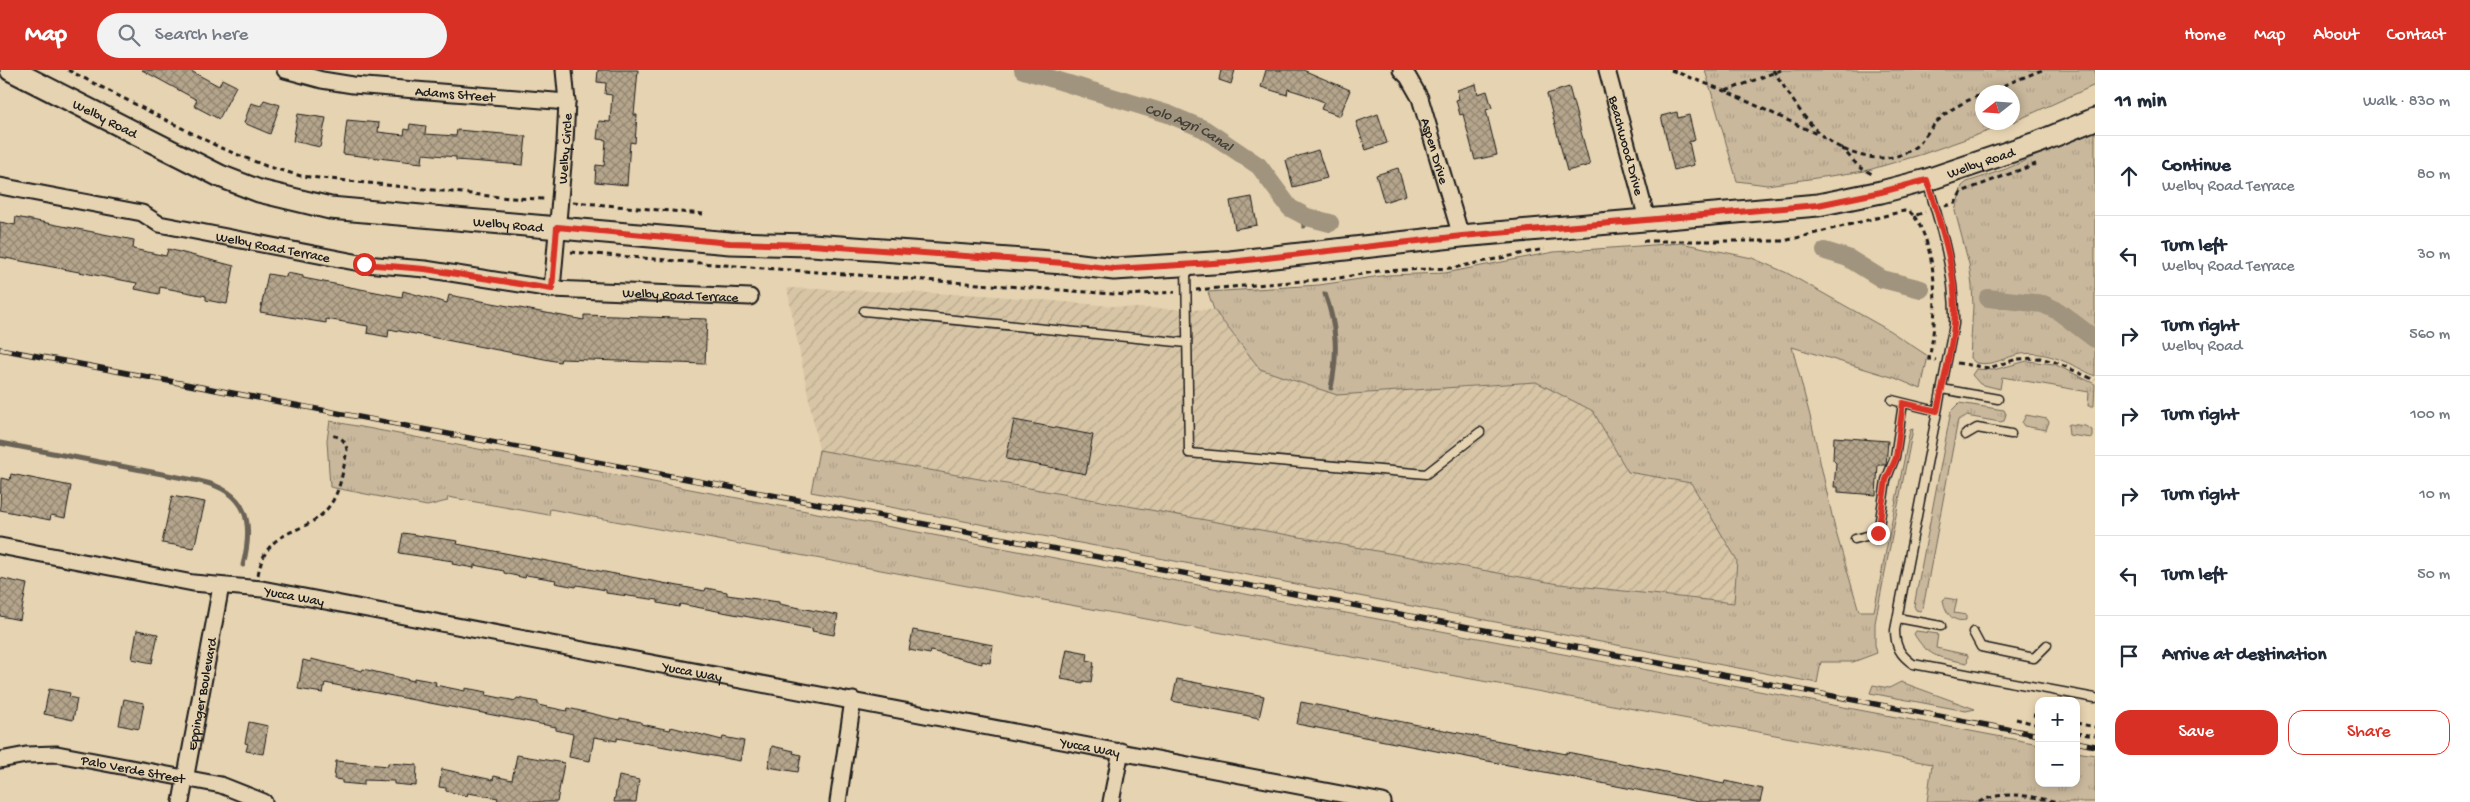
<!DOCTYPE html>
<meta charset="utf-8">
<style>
body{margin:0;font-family:"Gochi Hand",sans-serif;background:#f2f2f3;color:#1f2937}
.controls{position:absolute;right:15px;bottom:15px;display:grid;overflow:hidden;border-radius:10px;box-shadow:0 2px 8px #0003}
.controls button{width:45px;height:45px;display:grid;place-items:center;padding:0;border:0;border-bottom:1px solid #e0e1e3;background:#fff;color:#1f2937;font:25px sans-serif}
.compass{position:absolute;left:1975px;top:15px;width:45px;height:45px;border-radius:50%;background:#fff;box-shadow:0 2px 8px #0003;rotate:253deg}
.stop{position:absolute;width:15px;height:15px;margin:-11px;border:4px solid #d93025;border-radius:50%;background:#fff}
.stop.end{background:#d93025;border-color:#fff;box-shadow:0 1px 5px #0008}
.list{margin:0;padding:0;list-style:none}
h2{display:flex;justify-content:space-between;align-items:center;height:65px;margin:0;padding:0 20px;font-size:21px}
h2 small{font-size:16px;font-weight:400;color:#747a83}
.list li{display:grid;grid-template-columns:32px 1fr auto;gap:15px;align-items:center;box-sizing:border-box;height:80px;padding:0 20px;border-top:1px solid #e0e1e3}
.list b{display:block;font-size:19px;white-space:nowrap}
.list p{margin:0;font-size:16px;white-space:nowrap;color:#747a83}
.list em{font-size:16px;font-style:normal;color:#747a83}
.actions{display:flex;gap:10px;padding:15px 20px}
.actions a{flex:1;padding:11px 0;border:1px solid #d93025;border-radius:15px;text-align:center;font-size:18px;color:#d93025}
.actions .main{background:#d93025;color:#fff}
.icon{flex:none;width:28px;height:28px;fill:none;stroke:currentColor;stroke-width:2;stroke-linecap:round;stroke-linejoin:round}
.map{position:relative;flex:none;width:2095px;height:732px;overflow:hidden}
header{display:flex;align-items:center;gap:30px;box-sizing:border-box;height:70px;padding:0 25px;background:#d93025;color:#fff}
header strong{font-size:24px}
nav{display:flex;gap:28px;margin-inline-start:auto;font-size:18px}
.search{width:350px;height:45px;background:#f2f2f3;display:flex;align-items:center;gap:12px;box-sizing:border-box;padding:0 18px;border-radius:28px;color:#747a83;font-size:19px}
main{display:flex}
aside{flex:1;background:#fff}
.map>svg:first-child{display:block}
</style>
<header>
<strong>Map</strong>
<div class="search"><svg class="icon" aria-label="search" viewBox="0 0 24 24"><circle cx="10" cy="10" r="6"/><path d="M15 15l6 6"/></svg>Search here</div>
<nav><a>Home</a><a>Map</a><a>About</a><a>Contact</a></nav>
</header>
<main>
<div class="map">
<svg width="2095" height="732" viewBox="0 0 2095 732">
<defs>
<pattern id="industrial-furrows" width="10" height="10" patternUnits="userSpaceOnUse" patternTransform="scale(1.25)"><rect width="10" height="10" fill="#d7c5a6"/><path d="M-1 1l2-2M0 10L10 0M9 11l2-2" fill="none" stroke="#b8a98e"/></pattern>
<pattern id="grass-tufts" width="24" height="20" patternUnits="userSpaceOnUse" patternTransform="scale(1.25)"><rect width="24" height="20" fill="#c9b89c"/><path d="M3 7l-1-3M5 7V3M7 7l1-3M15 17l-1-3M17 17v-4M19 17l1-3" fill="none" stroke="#ac9e86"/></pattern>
<pattern id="building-cross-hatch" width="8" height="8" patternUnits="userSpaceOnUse" patternTransform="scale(1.25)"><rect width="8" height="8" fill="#b5a58c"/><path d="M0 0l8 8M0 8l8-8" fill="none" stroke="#928672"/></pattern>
</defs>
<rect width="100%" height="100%" fill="#e6d3b1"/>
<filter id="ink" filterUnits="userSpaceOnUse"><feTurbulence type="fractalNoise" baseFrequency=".02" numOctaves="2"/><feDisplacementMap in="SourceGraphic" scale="10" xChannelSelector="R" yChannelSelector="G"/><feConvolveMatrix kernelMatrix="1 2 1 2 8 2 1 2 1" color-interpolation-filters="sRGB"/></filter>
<g filter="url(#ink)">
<path fill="url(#industrial-furrows)" d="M787,218L983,225L1134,238L1214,240L1260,299L1464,318L1536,312L1593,341L1628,402L1691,413L1737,490L1734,533L1559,514L819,380Z"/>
<path fill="url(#grass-tufts)" stroke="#726a5c" d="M1705,0H2095V15L2013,52L2012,22H1982V52L2011,53L1923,84L1865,101L1767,115L1737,111Z
M2095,60V306C2072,295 2048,280 2021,284C2003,287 1996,296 1976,293L1970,288L1973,236L1972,215L1969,194L1955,141L1962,116L1967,112L2006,99Z
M1681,173L1752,188L1787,203L1890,261L1928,286L1921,319L1895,308L1792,277L1810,346L1835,459L1859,541H1874L1910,360L1913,359L1875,553V575L1877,583L1853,592H1821L1817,613L811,422L819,380L1559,514L1734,533L1737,490L1691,413L1628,402L1593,341L1536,312L1337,325L1260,299L1214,240L1208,222L1319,215L1388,205L1445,203L1554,182Z
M2027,291L2054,294L2095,314L2094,336H2088L2089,322L2002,307L2000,319L1980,314L1972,305L1976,299L1993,300Z
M1959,333L2004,340L2006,344L2004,351L2000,352L1966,346L1958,350L1923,538L1920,541L1916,540L1914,536L1951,341Z
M2026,345L2047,349L2049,352L2046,360L2024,356L2022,353Z
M330,351L2039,674V713H2076V682L2095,685V732H1927L1932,694L550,439L549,445L448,427L447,431L427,436L330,417L327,370Z
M2070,354L2085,356L2092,360V368L2069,365L2068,355Z
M1946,528L1957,530L1954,543L1966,545V550C1952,553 1945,542 1943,530Z
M1916,561L1938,564L1936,578L1968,585L1967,593C1942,588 1928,588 1914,564Z
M1901,612L1975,639L1966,641L1870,623L1873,615L1889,618Z"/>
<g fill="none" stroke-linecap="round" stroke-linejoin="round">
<path stroke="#6b6457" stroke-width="5" d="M1301,144L1304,156
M1325,224C1337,256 1338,284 1331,318
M0,373L199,411C248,421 254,452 243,495"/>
<g stroke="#a0947e" stroke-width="18">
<path id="s1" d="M1023,0L1168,44L1204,59L1259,96L1290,138L1307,147L1330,153"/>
<path d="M1825,181L1848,188L1882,209L1921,219"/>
<path d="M1988,228L2043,234L2058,241L2095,269"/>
</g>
</g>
<path fill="url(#building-cross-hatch)" stroke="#1c1c1c" d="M142,0H189L219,16L222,9L236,16L219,49L194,36L197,30Z
M598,0H638L634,45H637L635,73L630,72L627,115L595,112L596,95L604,96L606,70L597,69L599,51L610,52L612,25L605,24L606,13L597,12Z
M1221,0H1235L1231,14L1219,10Z
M1266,0H1303L1350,20L1340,46L1321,39L1324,32L1304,24L1288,19L1287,25L1261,17Z
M1476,14L1478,24L1487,21L1492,38L1486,40L1497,85L1475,90L1463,44L1460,45L1456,30L1459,29L1457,20Z
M1569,17L1590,95L1567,101L1547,24Z
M264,30L280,35L270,64L244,53L251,33L261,36Z
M1677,42L1678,48L1689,45L1695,70L1689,72L1694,95L1674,100L1661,46Z
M298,44L326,48L320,77L293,71Z
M1378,44L1387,73L1366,80L1356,52Z
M347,50L379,53L378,62L404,65L405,59L409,60L410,54L426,56L425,64L456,66L457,60L526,66L523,95L456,90V87L423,84L422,93L343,84Z
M1318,80L1327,108L1293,117L1286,90Z
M1398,98L1406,125L1384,132L1376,105Z
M1252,127L1257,155L1235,159L1230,131Z
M16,147L134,170L133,179L166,186L168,179L234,196L227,234L206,230V226L160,217L159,224L135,219L137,213L0,187V152L15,155Z
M287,203L303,206V208L402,227L403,221L447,233L449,225L584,250V245L707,249L705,294L561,289L560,292L389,259L388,267L367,263L368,256L326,249V253L260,242L268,204L286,207Z
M1014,350L1093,365L1086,404L1006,389Z
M1834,367L1888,371L1886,395H1878L1876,425L1838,422V417H1834L1836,393L1833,390Z
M11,404L71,416L65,448L51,445L50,450L0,440L1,408L10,410Z
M172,426L205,432L194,478L162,473Z
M403,463L458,471L457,474L705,521L706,518L727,522V525L779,532V534L838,545L834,565L812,561L813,559L680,534L679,537L658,533V530L606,523V520L577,515L576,517L555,513L556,510L526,505L525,508L504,503V501L474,495V498L452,494L453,491L399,483Z
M0,508L27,514L20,550L0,546Z
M137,560L158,564L152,593L132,589Z
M913,560L993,575L990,593L982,591V594L931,581L930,584L909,580Z
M1067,579L1088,583L1087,590L1094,592L1091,612L1083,611V613L1061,609Z
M311,589L362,601L363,599L414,611V608L436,612L435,615L465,621V618L487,622L486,625L516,631L517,628L538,632V635L567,641L568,638L619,650L620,648L641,652V654L670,660L671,657L722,670L723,667L744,671L740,691L617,668V671L594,667L590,691L569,687L573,664L556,660V657L325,613L323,623L298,619L303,590L311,592Z
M1177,609L1264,626L1259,648L1172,631Z
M49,619L70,623L69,627L77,629L73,650L44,644Z
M124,629L144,633L139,659L119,655Z
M1301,632L1566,684L1567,682L1724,714L1725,711L1763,719L1760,732H1699L1297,654Z
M249,652L268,656L263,684L246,681L248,674L245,673Z
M772,676L794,681L793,683L801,685L798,702L768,697Z
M517,685L564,693L557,732H497L498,728L468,723L467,726L446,721V718L439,717L442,699L493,710L494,706L512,710Z
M336,691L388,696V693L417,695L416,716L394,714V711L364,710V715L342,713V710L334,709Z
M619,706L639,710L636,732H614Z"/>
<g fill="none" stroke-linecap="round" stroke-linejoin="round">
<defs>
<path id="lane" d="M1927,112C1942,159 1955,204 1954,254L1895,560C1895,576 1900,585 1913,594L2095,628
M1186,196L1189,383L1426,404L1480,362
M864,241L1187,273
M1942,319L1998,329
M1892,330L1937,341
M1965,365L1977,358L2011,364
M1855,469L1878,463L1886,410L1895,387L1903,333
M1898,548L1941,556
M1973,562L1981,577L2034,588L2047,575"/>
<g id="street">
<path id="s2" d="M285,0L322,10L353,15L567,32"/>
<path id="s3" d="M1401,0L1408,7L1420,28L1461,166"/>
<path id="s4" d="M1607,0L1647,149"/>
<path id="s5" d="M0,116L142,143L159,154L365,194L425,199L552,219L750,227"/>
<path id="s6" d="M552,219L565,72L567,32L564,0"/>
<path id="s7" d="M0,476L193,513L262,519L1383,732"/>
<path id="s8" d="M0,690L26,685L57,684L221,715L264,732"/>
<path id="s9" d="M181,732L221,516"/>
<path d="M838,732L853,630"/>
<path d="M1111,732L1121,681"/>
</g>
<g id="secondary">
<path id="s10" d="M11,0L220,106L259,121L330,138L730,173L812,175L1064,193L1114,199L1230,192L1461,166L1818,135L1881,122L1927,110L2039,72L2095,49"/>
</g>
</defs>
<use href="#lane" stroke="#1c1c1c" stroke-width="11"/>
<use href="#street" stroke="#1c1c1c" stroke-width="19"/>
<use href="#secondary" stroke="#1c1c1c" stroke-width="25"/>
<path stroke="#1c1c1c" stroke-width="3" stroke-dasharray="5 4" stroke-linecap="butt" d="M68,0L221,78L266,96L301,106L509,128L545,129
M1671,0L1725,21L1819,65
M1773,0C1786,19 1799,42 1815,59C1839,84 1885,100 1915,77C1925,69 1930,57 1940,49C1952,37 1967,31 1982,24
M1726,21L1781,0
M1987,22L2042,0
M1841,77L1859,97L1872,104
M573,132L703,144
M1945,136L1955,133L1961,122L2036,94
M1914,146C1939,182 1938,247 1929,289L1936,290
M1643,171H1784L1904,141L1910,142L1914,146L1925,142
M571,182L736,196L1127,225L1175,222
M1196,220L1339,208L1379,201L1453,198L1544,179
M1957,293L1989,298L2017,289L2040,288L2055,292L2095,310
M258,505C267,455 302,468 327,439C341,423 343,399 347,380C345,369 341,367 330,365
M2033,645L2039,646
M2016,649L2039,655
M2076,653L2095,657
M2076,663L2095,666
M1979,732C2005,719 2032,727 2059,732"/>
<use href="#lane" stroke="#e6d3b1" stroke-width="8"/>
<use href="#street" stroke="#e6d3b1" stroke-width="15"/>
<use href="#secondary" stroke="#e6d3b1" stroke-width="21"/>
<defs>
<path id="rail" d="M0,279L2039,665
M2076,672L2095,676"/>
</defs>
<use href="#rail" stroke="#1c1c1c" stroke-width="5.5"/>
<use href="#rail" stroke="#e6d3b1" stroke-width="4" stroke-dasharray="11" stroke-linecap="butt"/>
</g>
</g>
<g fill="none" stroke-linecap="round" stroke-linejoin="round" filter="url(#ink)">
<path stroke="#d93025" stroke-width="6" d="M364,194L425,199L552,219L557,157L730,173L812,175L1064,193L1114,199L1230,192L1462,166L1818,135L1881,122L1927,110C1941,156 1959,205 1954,255C1951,284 1943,313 1937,341L1903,333L1896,388L1886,410L1878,463"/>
</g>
<g text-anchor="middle" stroke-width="4.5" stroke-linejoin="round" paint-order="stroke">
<g font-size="14" fill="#1c1c1c" stroke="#e6d3b1">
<text dy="5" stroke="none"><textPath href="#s2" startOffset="172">Adams Street</textPath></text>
<text dy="5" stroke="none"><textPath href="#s10" startOffset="106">Welby Road</textPath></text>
<text dy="5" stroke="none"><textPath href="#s4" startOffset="78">Beachwood Drive</textPath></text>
<text dy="5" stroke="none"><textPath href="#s6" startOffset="141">Welby Circle</textPath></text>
<text dy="5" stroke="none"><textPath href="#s3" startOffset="89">Aspen Drive</textPath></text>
<text dy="5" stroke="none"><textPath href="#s10" startOffset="2011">Welby Road</textPath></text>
<text dy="5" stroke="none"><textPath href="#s10" startOffset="528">Welby Road</textPath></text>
<text dy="5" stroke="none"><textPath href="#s5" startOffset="281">Welby Road Terrace</textPath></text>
<text dy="5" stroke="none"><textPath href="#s5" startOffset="692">Welby Road Terrace</textPath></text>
<text dy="5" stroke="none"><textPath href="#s7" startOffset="299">Yucca Way</textPath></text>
<text dy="5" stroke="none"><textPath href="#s7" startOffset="704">Yucca Way</textPath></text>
<text dy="5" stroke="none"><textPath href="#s9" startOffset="110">Eppinger Boulevard</textPath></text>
<text dy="5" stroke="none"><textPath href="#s7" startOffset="1109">Yucca Way</textPath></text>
<text dy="5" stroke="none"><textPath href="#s8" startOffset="135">Palo Verde Street</textPath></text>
</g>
<g font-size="15" font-style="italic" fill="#444039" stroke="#e6d3b1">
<text dy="5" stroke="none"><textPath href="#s1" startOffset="176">Colo Agri Canal</textPath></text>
</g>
</g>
</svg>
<div class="controls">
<button>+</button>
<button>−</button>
</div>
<svg class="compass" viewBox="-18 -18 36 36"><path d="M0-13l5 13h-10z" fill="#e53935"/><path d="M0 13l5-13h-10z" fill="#747a83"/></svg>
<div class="stop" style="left:364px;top:194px"></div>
<div class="stop end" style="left:1878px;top:463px"></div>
</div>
<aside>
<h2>11 min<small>Walk · 830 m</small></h2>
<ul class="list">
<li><svg class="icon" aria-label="ahead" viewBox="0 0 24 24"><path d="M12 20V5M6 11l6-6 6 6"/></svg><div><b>Continue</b><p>Welby Road Terrace</p></div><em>80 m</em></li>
<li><svg class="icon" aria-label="left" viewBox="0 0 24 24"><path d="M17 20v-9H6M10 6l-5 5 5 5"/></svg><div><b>Turn left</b><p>Welby Road Terrace</p></div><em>30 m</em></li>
<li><svg class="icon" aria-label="right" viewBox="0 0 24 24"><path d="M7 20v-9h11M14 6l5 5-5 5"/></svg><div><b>Turn right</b><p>Welby Road</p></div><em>560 m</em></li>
<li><svg class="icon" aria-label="right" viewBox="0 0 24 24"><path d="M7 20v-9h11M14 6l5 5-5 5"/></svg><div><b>Turn right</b></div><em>100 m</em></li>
<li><svg class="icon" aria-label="right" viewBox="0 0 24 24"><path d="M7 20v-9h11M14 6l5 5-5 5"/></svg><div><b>Turn right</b></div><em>10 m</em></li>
<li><svg class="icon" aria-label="left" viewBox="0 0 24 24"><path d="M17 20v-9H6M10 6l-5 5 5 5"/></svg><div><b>Turn left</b></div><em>50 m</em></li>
<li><svg class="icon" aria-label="arrive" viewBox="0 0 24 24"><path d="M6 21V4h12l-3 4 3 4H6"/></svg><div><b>Arrive at destination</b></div></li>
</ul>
<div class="actions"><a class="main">Save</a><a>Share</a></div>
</aside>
</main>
